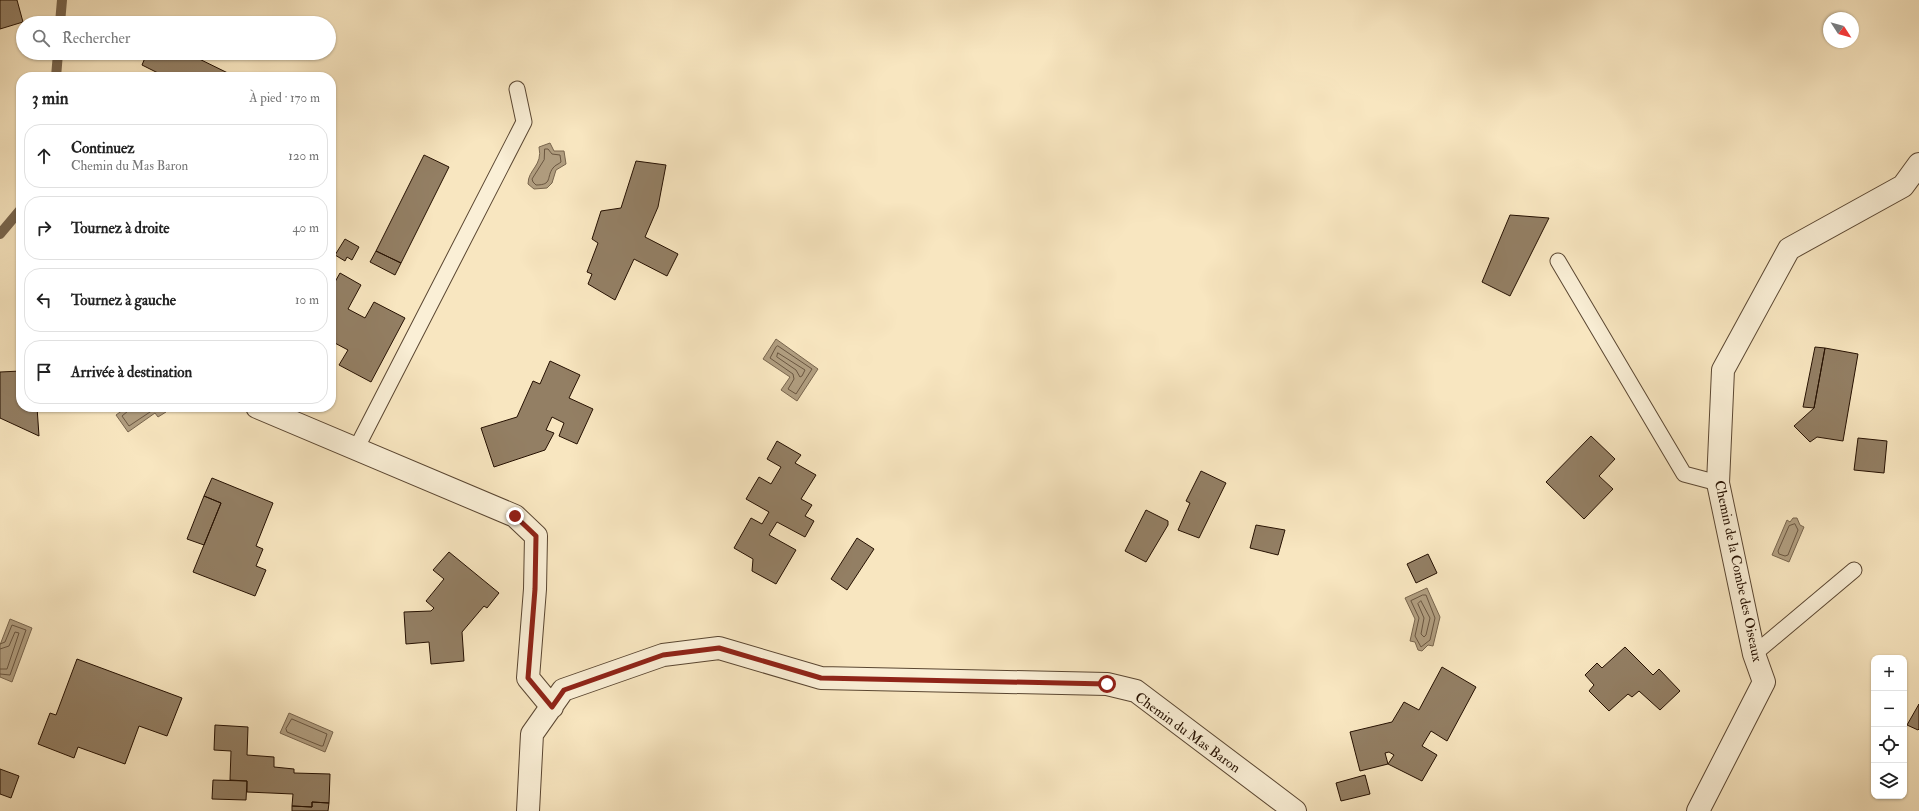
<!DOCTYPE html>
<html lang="fr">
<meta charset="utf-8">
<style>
body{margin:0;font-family:"IM FELL Double Pica",serif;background:#f6f6f6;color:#222}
.controls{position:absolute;right:12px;bottom:12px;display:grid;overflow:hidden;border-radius:8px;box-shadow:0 1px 3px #0004}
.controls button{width:36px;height:36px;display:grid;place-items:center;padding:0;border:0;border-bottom:1px solid #e0e0e0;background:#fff;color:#222;font:20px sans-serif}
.compass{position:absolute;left:1823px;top:12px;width:36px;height:36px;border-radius:50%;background:#fff;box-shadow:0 1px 3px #0004;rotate:126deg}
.stop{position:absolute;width:12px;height:12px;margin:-9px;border:3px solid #8f2418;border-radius:50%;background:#fff}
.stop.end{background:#8f2418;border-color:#fff;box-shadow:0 1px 4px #0008}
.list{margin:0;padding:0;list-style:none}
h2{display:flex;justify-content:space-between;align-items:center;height:52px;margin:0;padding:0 16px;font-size:17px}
h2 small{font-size:13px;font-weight:400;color:#767676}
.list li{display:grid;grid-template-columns:26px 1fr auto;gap:12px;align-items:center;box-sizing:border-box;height:64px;margin:0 8px 8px;padding:0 8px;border:1px solid #e0e0e0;border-radius:16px}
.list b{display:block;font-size:15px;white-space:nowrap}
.list p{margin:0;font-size:13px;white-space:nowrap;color:#767676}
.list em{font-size:13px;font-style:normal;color:#767676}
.icon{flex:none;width:22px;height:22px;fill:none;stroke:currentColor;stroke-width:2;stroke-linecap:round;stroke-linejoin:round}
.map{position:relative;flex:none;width:1919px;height:811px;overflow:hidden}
.search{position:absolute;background:#fff;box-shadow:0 1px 3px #0004;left:16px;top:16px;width:320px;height:44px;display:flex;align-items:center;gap:10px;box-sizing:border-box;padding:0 14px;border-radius:22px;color:#767676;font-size:15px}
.panel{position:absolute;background:#fff;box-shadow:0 1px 3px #0004;left:16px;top:72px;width:320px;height:340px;border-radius:16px}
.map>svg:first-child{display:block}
</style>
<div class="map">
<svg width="1919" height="811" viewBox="0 0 1919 811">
<rect width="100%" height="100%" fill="#f8e6c0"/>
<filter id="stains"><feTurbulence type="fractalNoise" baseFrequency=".005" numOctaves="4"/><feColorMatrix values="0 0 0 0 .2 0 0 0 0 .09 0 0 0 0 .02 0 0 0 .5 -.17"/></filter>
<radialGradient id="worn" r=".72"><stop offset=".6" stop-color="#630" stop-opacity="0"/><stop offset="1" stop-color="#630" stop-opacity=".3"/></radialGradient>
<path fill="#b09d7f" stroke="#78654d" d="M550,143L554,151H564L566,164L556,170L552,183L547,188L534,189L528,184C528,169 543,166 539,147Z
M776,339L818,369L797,401L781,390L790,377L763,359Z
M127,407H163L166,412L158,417L155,413L128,432L116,415Z
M1793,518H1797L1800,525L1804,527L1789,562L1772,555L1787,520L1790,522Z
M1427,588L1440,617L1433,646L1428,645L1422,651L1418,650L1415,642L1410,641L1415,619L1405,598Z
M10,619L32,628L12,682L0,677V645Z
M289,713L333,732L325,752L280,733Z"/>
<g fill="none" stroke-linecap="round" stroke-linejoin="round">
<path stroke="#6a5640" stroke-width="1" d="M545,149H548L552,154L560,155L561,162C559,164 555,165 553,168C546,177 553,185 536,185L533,182L532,179L544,160Z
M778,346L812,369L796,394L788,389L794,379L793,374L770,358L776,347Z
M778,353L805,370L802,376L800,377L796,370L777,357Z
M129,407L128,411L122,416L129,426L153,410H159L160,407
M1795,524L1798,530L1788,555L1785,556L1779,554L1778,551L1789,526Z
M1423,595H1426L1435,618L1430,640L1421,647L1415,636L1419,618L1411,601Z
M1421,601L1430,618L1426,635L1424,637L1421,634L1424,618L1418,604Z
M0,644L5,642L12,625L26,630L10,675L0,674
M0,649L9,646L15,632L19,633L7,669H0
M292,719L327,734L323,746H321L287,732L286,729Z"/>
<path stroke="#78654d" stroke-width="10" d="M60,23L62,0
M56,77L58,53
M0,234L21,209"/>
</g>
<path fill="#937f64" stroke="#251001" d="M0,0H17L23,22L0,29Z
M147,53H187L236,77H155L158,73L142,65Z
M424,155L449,167L401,263L376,251Z
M636,161L666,165L658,207L645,237L678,254L667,276L634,259L615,300L588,284L592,274L587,272L598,243L592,239L601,211L621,208Z
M1510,215L1549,218L1510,296L1482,282Z
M345,239L359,247L352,260L347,257L345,261L335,255Z
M376,251L401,263L395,275L370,262Z
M340,273L361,285L348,309L365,318L374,302L405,318L371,382L339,365L348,350L331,341V289Z
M1815,347L1825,348L1814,408L1803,407Z
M1825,348L1858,354L1843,441L1817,437L1810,442L1794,426L1814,408Z
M550,361L580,375L569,398L593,409L577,444L559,436L564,423L552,417L546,430L554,433L545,450L494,467L481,428L517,417L533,381L540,384Z
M21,371V407H37L39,436L0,418V372Z
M1591,436L1615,459L1599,476L1613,489L1584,519L1546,482Z
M1858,438L1887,441L1884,473L1854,470Z
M777,441L801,455L795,463L816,475L801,499L812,505L805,516L814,521L805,537L777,522L769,535L796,550L776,584L752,571L753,559L734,548L751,518L762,524L769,512L746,499L759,477L771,484L781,467L767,459Z
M1201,471L1226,483L1199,538L1178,530L1190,503L1186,501Z
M212,478L273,503L256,546L263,549L256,566L266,570L255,596L193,572L221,503L204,496Z
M204,496L221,503L204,545L187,539Z
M1146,510L1168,521V525L1146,562L1125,551Z
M1256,525L1285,530L1278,555L1250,548Z
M857,538L874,549L847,590L831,579Z
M449,552L499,593L487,608L484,606L462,632L464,661L431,664L429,642L406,644L404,612L431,611L434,608L426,601L444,579L433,570Z
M1428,554L1437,573L1416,583L1407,564Z
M1625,647L1653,675L1659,669L1680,691L1660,710L1639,691L1632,697L1628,694L1609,711L1589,691L1594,685L1585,675L1597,663L1602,668Z
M77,659L182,698L167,736L139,726L125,764L78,747L74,758L38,744L50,713L56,715Z
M1442,667L1476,687L1447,741L1431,731L1422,746L1437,755L1422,781L1388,764L1394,755L1389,752L1385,753L1388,764L1360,771L1350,732L1392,722L1404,702L1419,710Z
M1919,704V729L1918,730L1907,725Z
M215,725L248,727L247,755L274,757V767L294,769V773L330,774L329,803L312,802V807L292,806L293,794L247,792V781L230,780L231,751L214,750Z
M0,769L19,776L11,798L0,794Z
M1365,775L1370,794L1341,801L1336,783Z
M213,780L247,781L246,800L212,799Z
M312,802L329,803L328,811H292V806L312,807Z"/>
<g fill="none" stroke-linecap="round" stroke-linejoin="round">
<defs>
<path id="service" d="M1558,261L1684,474L1718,483
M356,449L524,122L517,89
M1754,654L1854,570"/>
<path id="minor" d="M257,407L515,516L536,536L535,589L528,678L552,707
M528,811L532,734L563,690L663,655L719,648L821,678L1107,684L1136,691L1295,811
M1698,811L1764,682L1754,654L1718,483L1723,370L1789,249L1903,186L1919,164"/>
</defs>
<use href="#service" stroke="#5a4631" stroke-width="17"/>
<use href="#minor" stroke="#5a4631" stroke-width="24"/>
<use href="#service" stroke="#faefd6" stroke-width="15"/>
<use href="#minor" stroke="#faefd6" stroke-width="22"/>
</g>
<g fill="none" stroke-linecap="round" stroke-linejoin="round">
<path stroke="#8f2418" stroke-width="5" d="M515,516L536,536L535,589L528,678L552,707L564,690L663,655L719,648L821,678L1107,684"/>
</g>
<g text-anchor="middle" stroke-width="4" stroke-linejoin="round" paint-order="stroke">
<g font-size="14" fill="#251001" stroke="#faefd6">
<text transform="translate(1739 571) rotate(78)" y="5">Chemin de la Combe des Oiseaux</text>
<text transform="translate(1188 732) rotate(36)" y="5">Chemin du Mas Baron</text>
</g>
</g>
<rect width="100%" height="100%" filter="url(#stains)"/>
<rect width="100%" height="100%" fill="url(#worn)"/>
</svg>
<div class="controls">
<button>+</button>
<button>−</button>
<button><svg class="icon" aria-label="locate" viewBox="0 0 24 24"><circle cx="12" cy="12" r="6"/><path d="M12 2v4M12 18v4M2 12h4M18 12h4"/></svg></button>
<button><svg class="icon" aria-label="layers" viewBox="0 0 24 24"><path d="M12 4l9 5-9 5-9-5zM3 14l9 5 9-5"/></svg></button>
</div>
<svg class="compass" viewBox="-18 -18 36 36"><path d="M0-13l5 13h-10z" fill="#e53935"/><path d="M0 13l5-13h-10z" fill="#767676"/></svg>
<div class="stop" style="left:1107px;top:684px"></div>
<div class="stop end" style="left:515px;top:516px"></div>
<div class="search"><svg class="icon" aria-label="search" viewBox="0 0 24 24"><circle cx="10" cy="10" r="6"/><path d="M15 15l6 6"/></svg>Rechercher</div>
<section class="panel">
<h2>3 min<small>À pied · 170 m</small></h2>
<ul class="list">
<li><svg class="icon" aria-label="ahead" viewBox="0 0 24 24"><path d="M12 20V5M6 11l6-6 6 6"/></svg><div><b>Continuez</b><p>Chemin du Mas Baron</p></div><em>120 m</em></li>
<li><svg class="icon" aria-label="right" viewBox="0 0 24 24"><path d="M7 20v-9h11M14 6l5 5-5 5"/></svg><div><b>Tournez à droite</b></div><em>40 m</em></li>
<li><svg class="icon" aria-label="left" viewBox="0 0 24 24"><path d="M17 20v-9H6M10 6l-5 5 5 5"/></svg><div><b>Tournez à gauche</b></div><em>10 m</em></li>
<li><svg class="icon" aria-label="arrive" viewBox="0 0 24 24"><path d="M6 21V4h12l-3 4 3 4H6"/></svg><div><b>Arrivée à destination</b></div></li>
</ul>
</section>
</div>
